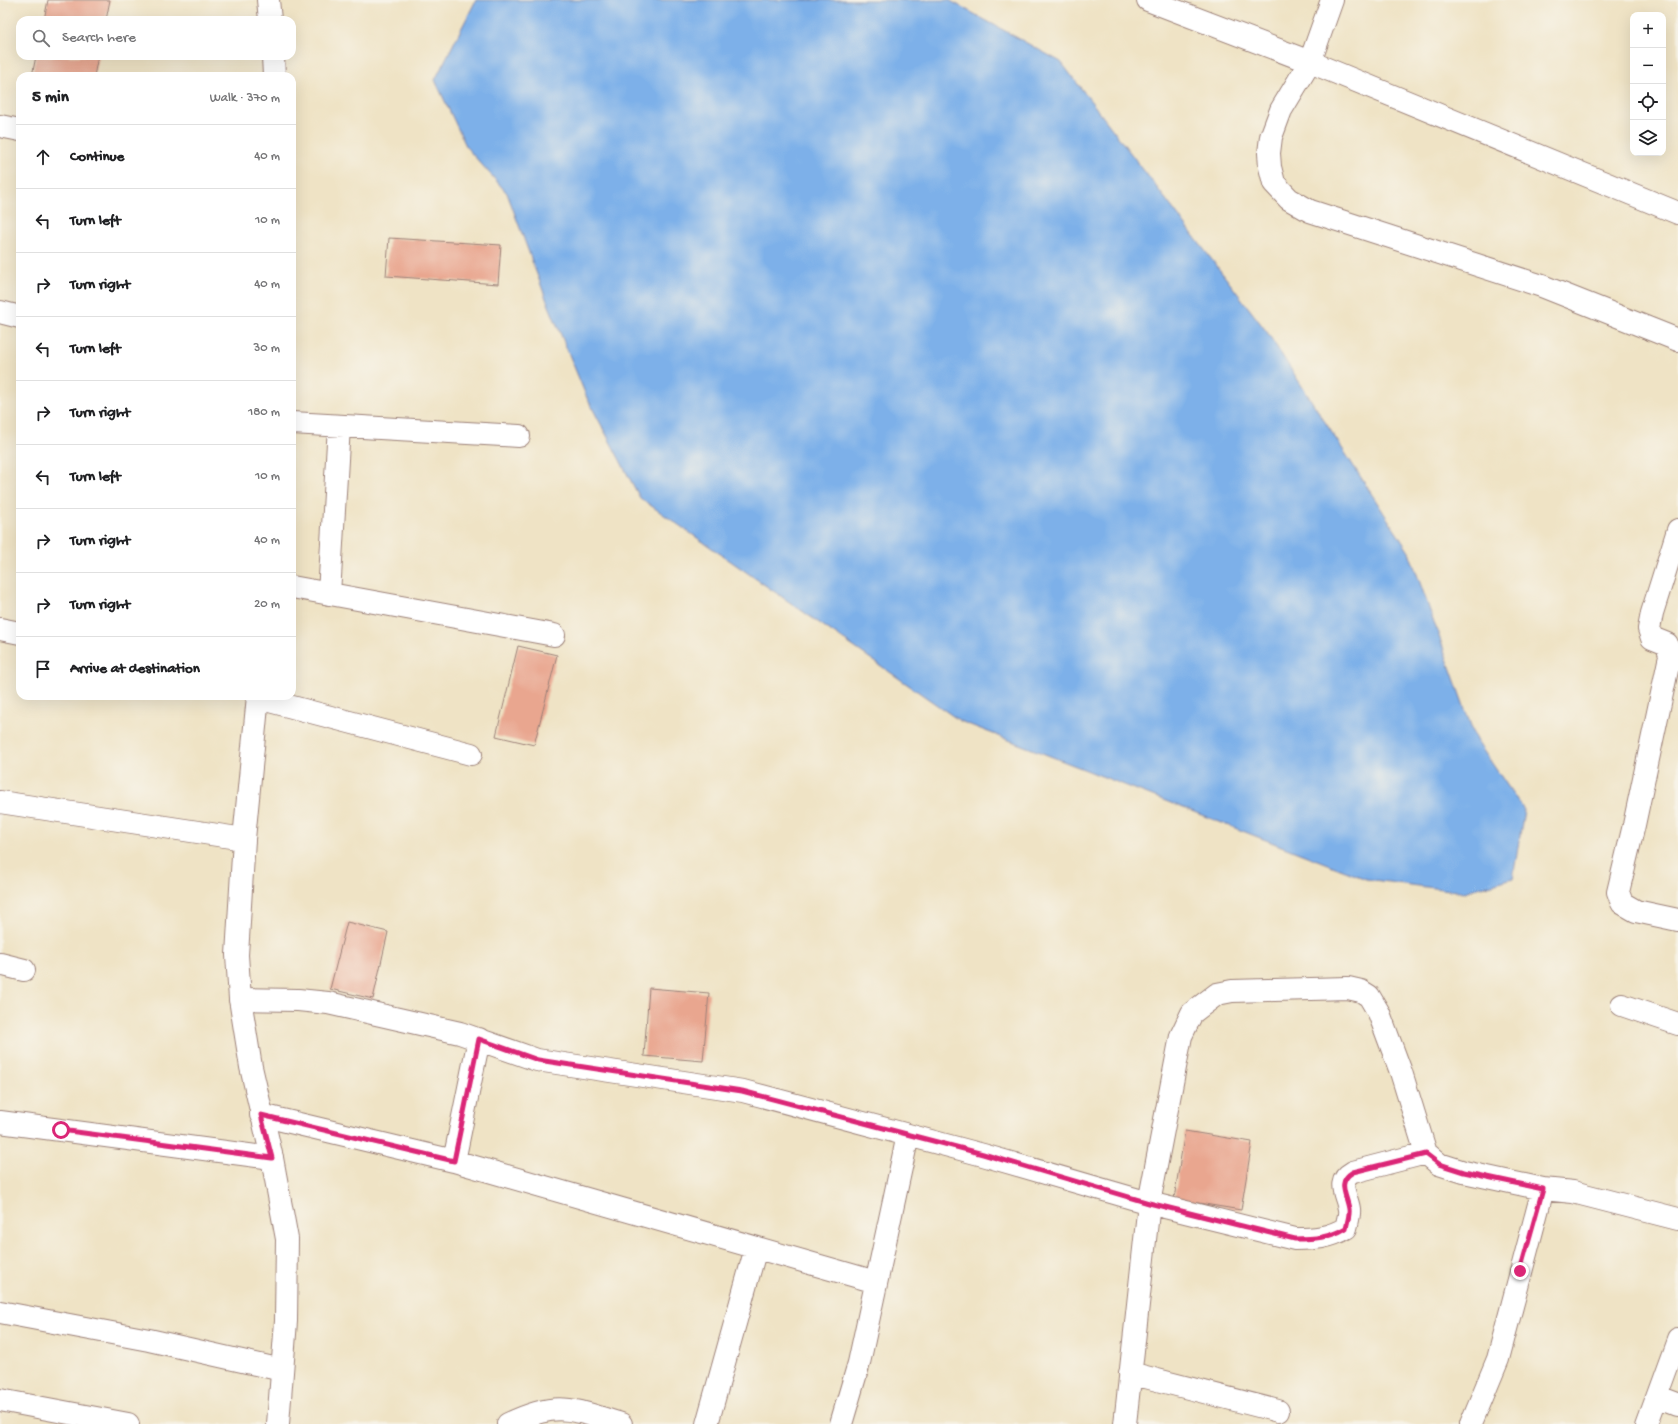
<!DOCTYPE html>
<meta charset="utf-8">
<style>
body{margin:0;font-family:"Gochi Hand",sans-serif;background:#f6f6f6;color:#202124}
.controls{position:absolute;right:12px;top:12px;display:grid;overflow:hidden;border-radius:8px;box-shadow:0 4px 16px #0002}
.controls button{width:36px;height:36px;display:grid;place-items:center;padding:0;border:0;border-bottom:1px solid #e0e0e0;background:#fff;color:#202124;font:20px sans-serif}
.stop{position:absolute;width:12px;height:12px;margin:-9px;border:3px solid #db2777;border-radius:50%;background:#fff}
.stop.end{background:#db2777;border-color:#fff;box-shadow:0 1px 4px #0008}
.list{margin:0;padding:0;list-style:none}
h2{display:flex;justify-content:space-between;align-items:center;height:52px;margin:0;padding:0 16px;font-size:17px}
h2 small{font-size:13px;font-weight:400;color:#757577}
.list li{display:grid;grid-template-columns:26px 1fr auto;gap:12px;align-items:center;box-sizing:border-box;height:64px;padding:0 16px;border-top:1px solid #e0e0e0}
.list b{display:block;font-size:15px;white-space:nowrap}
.list em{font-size:13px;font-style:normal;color:#757577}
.icon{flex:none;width:22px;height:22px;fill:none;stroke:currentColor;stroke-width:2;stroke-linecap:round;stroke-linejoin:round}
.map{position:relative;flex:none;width:1678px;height:1424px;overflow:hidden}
.search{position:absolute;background:#fff;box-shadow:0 4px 16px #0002;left:16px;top:16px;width:280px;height:44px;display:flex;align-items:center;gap:10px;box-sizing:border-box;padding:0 14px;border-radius:12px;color:#757577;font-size:15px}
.panel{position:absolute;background:#fff;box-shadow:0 4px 16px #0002;left:16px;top:72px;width:280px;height:628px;border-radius:12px}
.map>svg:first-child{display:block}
</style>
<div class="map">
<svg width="1678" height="1424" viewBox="0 0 1678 1424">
<rect width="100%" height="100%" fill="#f7f3e8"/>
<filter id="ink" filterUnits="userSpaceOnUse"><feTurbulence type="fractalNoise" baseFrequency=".025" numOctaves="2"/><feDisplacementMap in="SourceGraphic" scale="8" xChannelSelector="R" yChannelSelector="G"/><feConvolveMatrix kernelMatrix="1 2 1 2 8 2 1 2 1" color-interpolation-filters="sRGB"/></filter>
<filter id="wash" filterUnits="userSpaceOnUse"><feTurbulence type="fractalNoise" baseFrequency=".012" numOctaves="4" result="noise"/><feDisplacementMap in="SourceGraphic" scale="16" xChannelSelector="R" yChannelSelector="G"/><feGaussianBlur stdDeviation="0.9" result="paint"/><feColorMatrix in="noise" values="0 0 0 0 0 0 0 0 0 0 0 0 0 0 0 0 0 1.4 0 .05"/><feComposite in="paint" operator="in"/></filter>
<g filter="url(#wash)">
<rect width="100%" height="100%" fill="#efe3c5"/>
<path fill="#7db0e9" stroke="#64688a" d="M476,0H949L1061,62L1267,332L1409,552L1476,740L1524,810L1513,878L1464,892L1366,879L960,721L640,498L587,398L545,296L507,193L467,148L435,80Z"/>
<g id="blocks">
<path fill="#e9a68f" d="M48,0H110L106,20H44Z
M36,56H98L94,76H32Z
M389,238L501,245L498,284L386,276Z
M518,646L557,655L534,745L496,736Z
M347,922L388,932L373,999L330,989Z
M649,988L709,993L703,1061L644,1056Z
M1185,1131L1252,1142L1241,1210L1174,1199Z"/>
</g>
</g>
<g filter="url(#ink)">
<use href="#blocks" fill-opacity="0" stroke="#9c8178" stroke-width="1"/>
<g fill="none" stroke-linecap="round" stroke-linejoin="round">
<defs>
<path id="minor" d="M1148,0L1310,62L1678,213
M1332,0L1310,62L1281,110L1271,137L1269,153L1270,167L1274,183L1289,199L1310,211L1542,286L1678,340
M0,126L20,130
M0,312L20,317
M292,423L519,436
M1678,530L1652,613L1649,629L1652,638L1667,644L1670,656L1634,825L1618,892L1622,903L1636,911L1678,920
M292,587L554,635
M329,594L339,426
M0,629L20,633
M258,698L471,754
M0,802L244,839
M0,964L24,970
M240,999L298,1000L328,1003L460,1033L537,1060L743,1091L983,1155L1149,1203L1295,1239C1314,1239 1329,1238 1346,1228C1347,1223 1350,1215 1349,1209C1347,1195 1335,1182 1353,1172L1426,1153
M1622,1005L1678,1024
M261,1115L454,1161L876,1282
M0,1122L272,1158
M454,1161L479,1039
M0,1312L149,1340L282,1370
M1130,1373L1278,1411
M1657,1397L1678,1405
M0,1400L128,1424
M508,1424C558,1400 571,1409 621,1424
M707,1424L756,1248
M841,1424L859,1363L908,1135
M1125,1424L1149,1203L1181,1036L1192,1013L1217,994L1232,991L1348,988L1361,991L1369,996L1379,1013L1401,1072L1426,1153L1439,1164L1464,1172L1543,1189L1573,1192L1678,1219
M1471,1424L1498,1359L1543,1189
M1647,1424L1678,1339"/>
<path id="major" d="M268,0L270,20
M273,56L274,76
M258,696L244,839L237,955L240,999L251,1067L272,1158L287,1239L286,1321L278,1424"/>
</defs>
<use href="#minor" stroke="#9c8178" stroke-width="24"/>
<use href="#major" stroke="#9c8178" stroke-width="24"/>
<use href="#minor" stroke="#fff" stroke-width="22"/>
<use href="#major" stroke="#fff" stroke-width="22"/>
</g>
</g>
<g fill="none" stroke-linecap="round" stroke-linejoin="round" filter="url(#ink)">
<path stroke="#db2777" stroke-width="5" d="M61,1130L272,1158L261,1115L454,1161L479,1039L538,1060L742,1091L983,1154L1149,1203L1295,1239C1314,1239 1329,1238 1346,1228C1347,1223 1350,1215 1349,1209C1347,1195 1336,1182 1353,1172L1426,1154L1439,1164L1464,1172L1543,1189L1520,1271"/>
</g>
</svg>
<div class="controls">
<button>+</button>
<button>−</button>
<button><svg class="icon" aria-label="locate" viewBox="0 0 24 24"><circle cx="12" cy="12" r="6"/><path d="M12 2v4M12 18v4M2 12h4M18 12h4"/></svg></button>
<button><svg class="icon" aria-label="layers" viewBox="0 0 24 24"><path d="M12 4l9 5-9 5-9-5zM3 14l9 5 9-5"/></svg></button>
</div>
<div class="stop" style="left:61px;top:1130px"></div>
<div class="stop end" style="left:1520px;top:1271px"></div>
<div class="search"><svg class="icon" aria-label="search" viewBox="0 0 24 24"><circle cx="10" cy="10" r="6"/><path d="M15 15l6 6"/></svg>Search here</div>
<section class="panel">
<h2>5 min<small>Walk · 370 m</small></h2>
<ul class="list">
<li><svg class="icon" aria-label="ahead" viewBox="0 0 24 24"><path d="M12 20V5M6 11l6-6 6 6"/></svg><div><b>Continue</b></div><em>40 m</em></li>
<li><svg class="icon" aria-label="left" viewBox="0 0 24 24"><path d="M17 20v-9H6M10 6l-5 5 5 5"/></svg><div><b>Turn left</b></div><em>10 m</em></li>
<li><svg class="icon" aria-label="right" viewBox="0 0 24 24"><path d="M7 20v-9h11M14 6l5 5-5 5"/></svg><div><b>Turn right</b></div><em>40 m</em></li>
<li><svg class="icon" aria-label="left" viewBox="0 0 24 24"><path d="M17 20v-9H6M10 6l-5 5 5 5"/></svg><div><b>Turn left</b></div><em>30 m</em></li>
<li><svg class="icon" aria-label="right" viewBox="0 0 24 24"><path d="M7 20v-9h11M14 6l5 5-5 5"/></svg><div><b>Turn right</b></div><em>180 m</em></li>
<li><svg class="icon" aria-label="left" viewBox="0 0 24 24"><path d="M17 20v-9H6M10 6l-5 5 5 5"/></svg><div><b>Turn left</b></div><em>10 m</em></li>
<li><svg class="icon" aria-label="right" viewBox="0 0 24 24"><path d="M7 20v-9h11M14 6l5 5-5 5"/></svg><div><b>Turn right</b></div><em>40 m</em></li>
<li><svg class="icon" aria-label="right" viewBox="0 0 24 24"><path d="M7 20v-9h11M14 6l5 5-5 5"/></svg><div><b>Turn right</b></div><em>20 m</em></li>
<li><svg class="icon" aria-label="arrive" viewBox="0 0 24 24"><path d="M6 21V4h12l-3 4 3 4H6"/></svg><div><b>Arrive at destination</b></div></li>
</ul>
</section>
</div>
